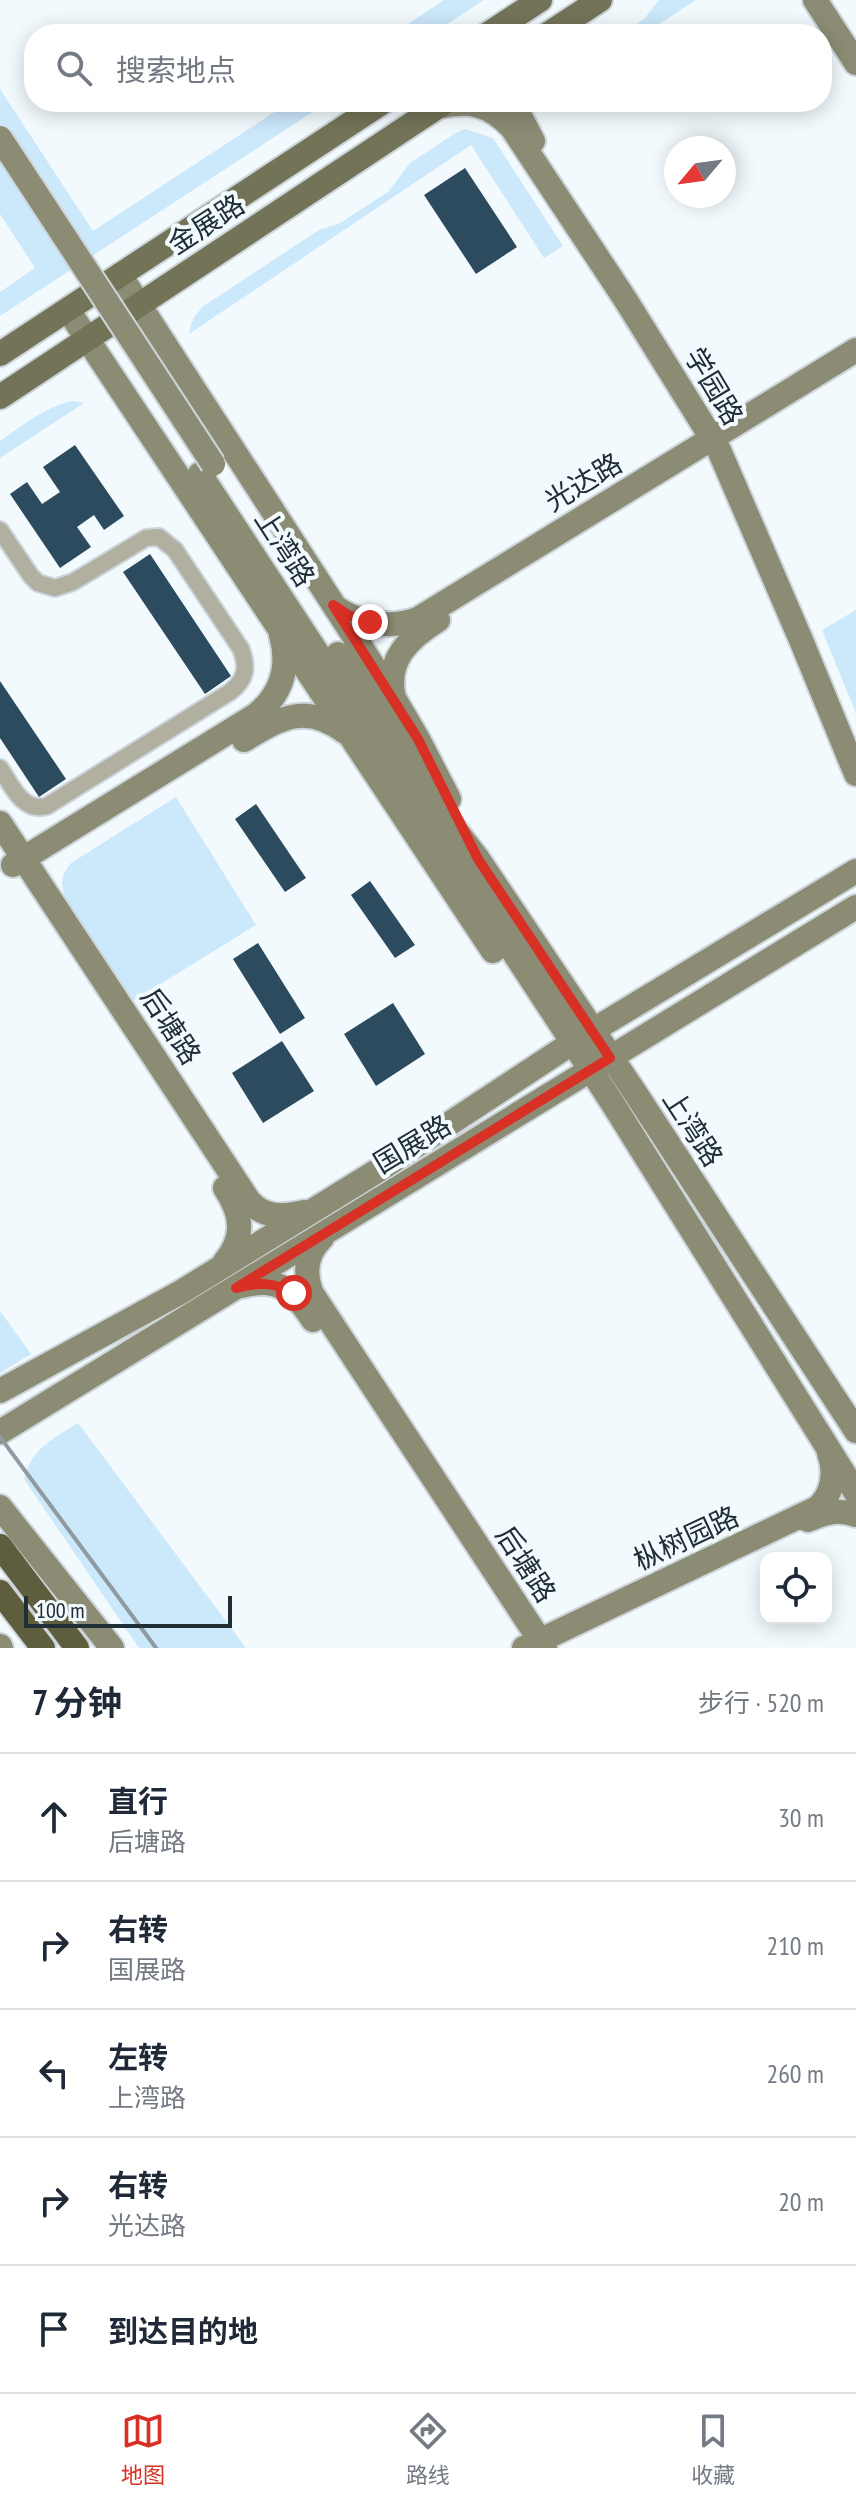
<!DOCTYPE html>
<html lang="zh">
<meta charset="utf-8">
<style>
body{margin:0;font-family:"PT Sans Narrow","Noto Sans SC",sans-serif;background:#f6f6f7;color:#1f2937}
.controls{position:absolute;right:24px;bottom:24px;display:grid;overflow:hidden;border-radius:16px;box-shadow:0 4px 20px #0003}
.controls button{width:72px;height:72px;display:grid;place-items:center;padding:0;border:0;border-bottom:2px solid #e0e1e3;background:#fff;color:#1f2937;font:40px sans-serif}
.compass{position:absolute;left:664px;top:136px;width:72px;height:72px;border-radius:50%;background:#fff;box-shadow:0 4px 20px #0003;rotate:241deg}
.scale{position:absolute;left:24px;bottom:20px;width:208px;box-sizing:border-box;padding-left:8px;border:4px solid #202e36;border-top:0;font-size:22px;line-height:28px;white-space:nowrap;color:#202e36;-webkit-text-stroke:6px #f2fafe;paint-order:stroke}
.stop{position:absolute;width:24px;height:24px;margin:-18px;border:6px solid #d93025;border-radius:50%;background:#fff}
.stop.end{background:#d93025;border-color:#fff;box-shadow:0 2px 8px #0008}
.list{margin:0;padding:0;list-style:none}
h2{display:flex;justify-content:space-between;align-items:center;height:104px;margin:0;padding:0 32px;font-size:34px}
h2 small{font-size:26px;font-weight:400;color:#747a83}
.list li{display:grid;grid-template-columns:52px 1fr auto;gap:24px;align-items:center;box-sizing:border-box;height:128px;padding:0 32px;border-top:2px solid #e0e1e3}
.list b{display:block;font-size:30px;white-space:nowrap}
.list p{margin:0;font-size:26px;white-space:nowrap;color:#747a83}
.list em{font-size:26px;font-style:normal;color:#747a83}
.icon{flex:none;width:44px;height:44px;fill:none;stroke:currentColor;stroke-width:2;stroke-linecap:round;stroke-linejoin:round}
.map{position:relative;flex:none;width:856px;height:1648px;overflow:hidden}
.search{position:absolute;background:#fff;box-shadow:0 4px 20px #0003;left:24px;right:24px;top:24px;height:88px;display:flex;align-items:center;gap:20px;box-sizing:border-box;padding:0 28px;border-radius:32px;color:#747a83;font-size:30px}
.sheet{height:744px;background:#fff}
nav{display:flex;justify-content:space-around;align-items:center;box-sizing:border-box;height:112px;border-top:2px solid #e0e1e3;background:#fff;font-size:22px;color:#747a83}
nav a{display:grid;justify-items:center;gap:4px}
nav .on{color:#d93025}
.map>svg:first-child{display:block}
</style>
<div class="map">
<svg width="856" height="1648" viewBox="0 0 856 1648">
<rect width="100%" height="100%" fill="#f2fafe"/>
<path fill="#cce8fb" d="M444,0H484L432,34H393Z
M659,0H696L644,34H620L644,19Z
M0,89L93,231L290,102H328L0,316V292L35,268L0,214Z
M465,129L493,138L563,246L544,258L471,145L189,334C191,321 195,314 205,305L319,230L340,223L388,192L410,163L454,134Z
M73,401L84,403L0,458V441C22,426 46,406 73,401Z
M856,610V713L822,630Z
M176,797L256,925L133,1001L67,901C60,886 60,877 71,863Z
M0,1311L31,1354L0,1373Z
M78,1423L246,1648H139L24,1479C31,1449 54,1438 78,1423Z"/>
<path fill="#2c4b5e" d="M465,168L517,247L476,274L424,195Z
M75,445L124,516L104,530L94,515L77,527L91,547L60,568L10,494L27,482L42,504L60,492L43,467Z
M150,554L231,676L205,694L123,572Z
M0,681L66,779L39,797L0,738Z
M256,804L306,878L285,892L235,819Z
M370,881L415,945L395,958L351,895Z
M258,943L305,1018L280,1034L233,959Z
M393,1003L425,1054L376,1086L344,1034Z
M282,1041L314,1091L263,1123L232,1073Z"/>
<g fill="none" stroke-linecap="round" stroke-linejoin="round">
<defs>
<path id="street" d="M0,530L31,576L38,583L55,588L73,582L146,538L159,537L175,550L241,649C248,668 246,680 230,692L47,806C23,813 11,785 0,768"/>
<path id="secondary" d="M815,0L856,63
M516,102L520,116L533,141
M437,107C469,100 489,103 512,128L625,299L719,450L801,640L856,774
M120,275L394,698L418,739L449,799
M68,310L493,951
M200,474L613,1104L856,1493
M335,607C360,624 389,629 418,619L856,350
M338,654L442,813L478,859L634,1091L856,1431
M394,698C385,660 409,638 438,620
M244,740C281,717 307,703 345,732
M0,823L249,1201C264,1218 283,1217 304,1212
M13,865L256,715C282,694 290,667 281,635
M322,1238C306,1253 304,1272 311,1292L545,1648
M224,1263C245,1238 243,1215 225,1188
M242,1286C279,1276 294,1291 313,1320
M0,1391L181,1292L382,1168L572,1043L856,871
M0,1432L856,907
M0,1507L112,1648
M808,1520C825,1512 838,1509 856,1515
M0,1646L1,1648
M524,1648L817,1508C833,1495 836,1472 829,1453"/>
<path id="primary" d="M488,34L540,0
M548,34L600,0
M0,354L383,102
M0,397L445,102"/>
<path id="highway" d="M0,1546L77,1648
M0,1592L43,1648"/>
</defs>
<use href="#street" stroke="#ccd5da" stroke-width="20"/>
<use href="#secondary" stroke="#ccd5da" stroke-width="28"/>
<use href="#primary" stroke="#ccd5da" stroke-width="28"/>
<use href="#highway" stroke="#ccd5da" stroke-width="28"/>
<use href="#street" stroke="#b0afa0" stroke-width="16"/>
<use href="#secondary" stroke="#8c8c75" stroke-width="24"/>
<use href="#primary" stroke="#737357" stroke-width="24"/>
<use href="#highway" stroke="#5e5d3d" stroke-width="24"/>
<path stroke="#909aa0" stroke-width="4" d="M0,1437L156,1648"/>
<defs>
<path id="secondary-bridge" d="M0,138L213,464"/>
</defs>
<use href="#secondary-bridge" stroke="#ccd5da" stroke-width="28" stroke-linecap="butt"/>
<use href="#secondary-bridge" stroke="#8c8c75" stroke-width="24"/>
</g>
<g fill="none" stroke-linecap="round" stroke-linejoin="round">
<path stroke="#d93025" stroke-width="10" d="M294,1293C274,1282 257,1282 236,1288L610,1058L478,859L418,739L333,605L348,615L370,622"/>
</g>
<g text-anchor="middle" stroke-width="8" stroke-linejoin="round" paint-order="stroke">
<g font-size="28" fill="#202e36" stroke="#f2fafe">
<text transform="translate(206 224) rotate(-33)" y="10">金展路</text>
<text transform="translate(714 386) rotate(59)" y="10">学园路</text>
<text transform="translate(583 482) rotate(-31)" y="10">光达路</text>
<text transform="translate(285 548) rotate(57)" y="10">上湾路</text>
<text transform="translate(171 1026) rotate(57)" y="10">后塘路</text>
<text transform="translate(693 1128) rotate(57)" y="10">上湾路</text>
<text transform="translate(412 1144) rotate(-31)" y="10">国展路</text>
<text transform="translate(686 1538) rotate(-25)" y="10">枞树园路</text>
<text transform="translate(526 1564) rotate(57)" y="10">后塘路</text>
</g>
</g>
</svg>
<div class="controls">
<button><svg class="icon" aria-label="locate" viewBox="0 0 24 24"><circle cx="12" cy="12" r="6"/><path d="M12 2v4M12 18v4M2 12h4M18 12h4"/></svg></button>
</div>
<svg class="compass" viewBox="-18 -18 36 36"><path d="M0-13l5 13h-10z" fill="#e53935"/><path d="M0 13l5-13h-10z" fill="#747a83"/></svg>
<div class="scale">100 m</div>
<div class="stop" style="left:294px;top:1293px"></div>
<div class="stop end" style="left:370px;top:622px"></div>
<div class="search"><svg class="icon" aria-label="search" viewBox="0 0 24 24"><circle cx="10" cy="10" r="6"/><path d="M15 15l6 6"/></svg>搜索地点</div>
</div>
<section class="sheet">
<h2>7 分钟<small>步行 · 520 m</small></h2>
<ul class="list">
<li><svg class="icon" aria-label="ahead" viewBox="0 0 24 24"><path d="M12 20V5M6 11l6-6 6 6"/></svg><div><b>直行</b><p>后塘路</p></div><em>30 m</em></li>
<li><svg class="icon" aria-label="right" viewBox="0 0 24 24"><path d="M7 20v-9h11M14 6l5 5-5 5"/></svg><div><b>右转</b><p>国展路</p></div><em>210 m</em></li>
<li><svg class="icon" aria-label="left" viewBox="0 0 24 24"><path d="M17 20v-9H6M10 6l-5 5 5 5"/></svg><div><b>左转</b><p>上湾路</p></div><em>260 m</em></li>
<li><svg class="icon" aria-label="right" viewBox="0 0 24 24"><path d="M7 20v-9h11M14 6l5 5-5 5"/></svg><div><b>右转</b><p>光达路</p></div><em>20 m</em></li>
<li><svg class="icon" aria-label="arrive" viewBox="0 0 24 24"><path d="M6 21V4h12l-3 4 3 4H6"/></svg><div><b>到达目的地</b></div></li>
</ul>
</section>
<nav>
<a class="on"><svg class="icon" aria-label="map" viewBox="0 0 24 24"><path d="M3 6l6-2 6 2 6-2v14l-6 2-6-2-6 2zM9 4v14M15 6v14"/></svg>地图</a>
<a><svg class="icon" aria-label="directions" viewBox="0 0 24 24"><path d="M12 3l9 9-9 9-9-9zM9 14v-3h6M13 9l2 2-2 2"/></svg>路线</a>
<a><svg class="icon" aria-label="saved" viewBox="0 0 24 24"><path d="M7 4h10v16l-5-4-5 4z"/></svg>收藏</a>
</nav>
